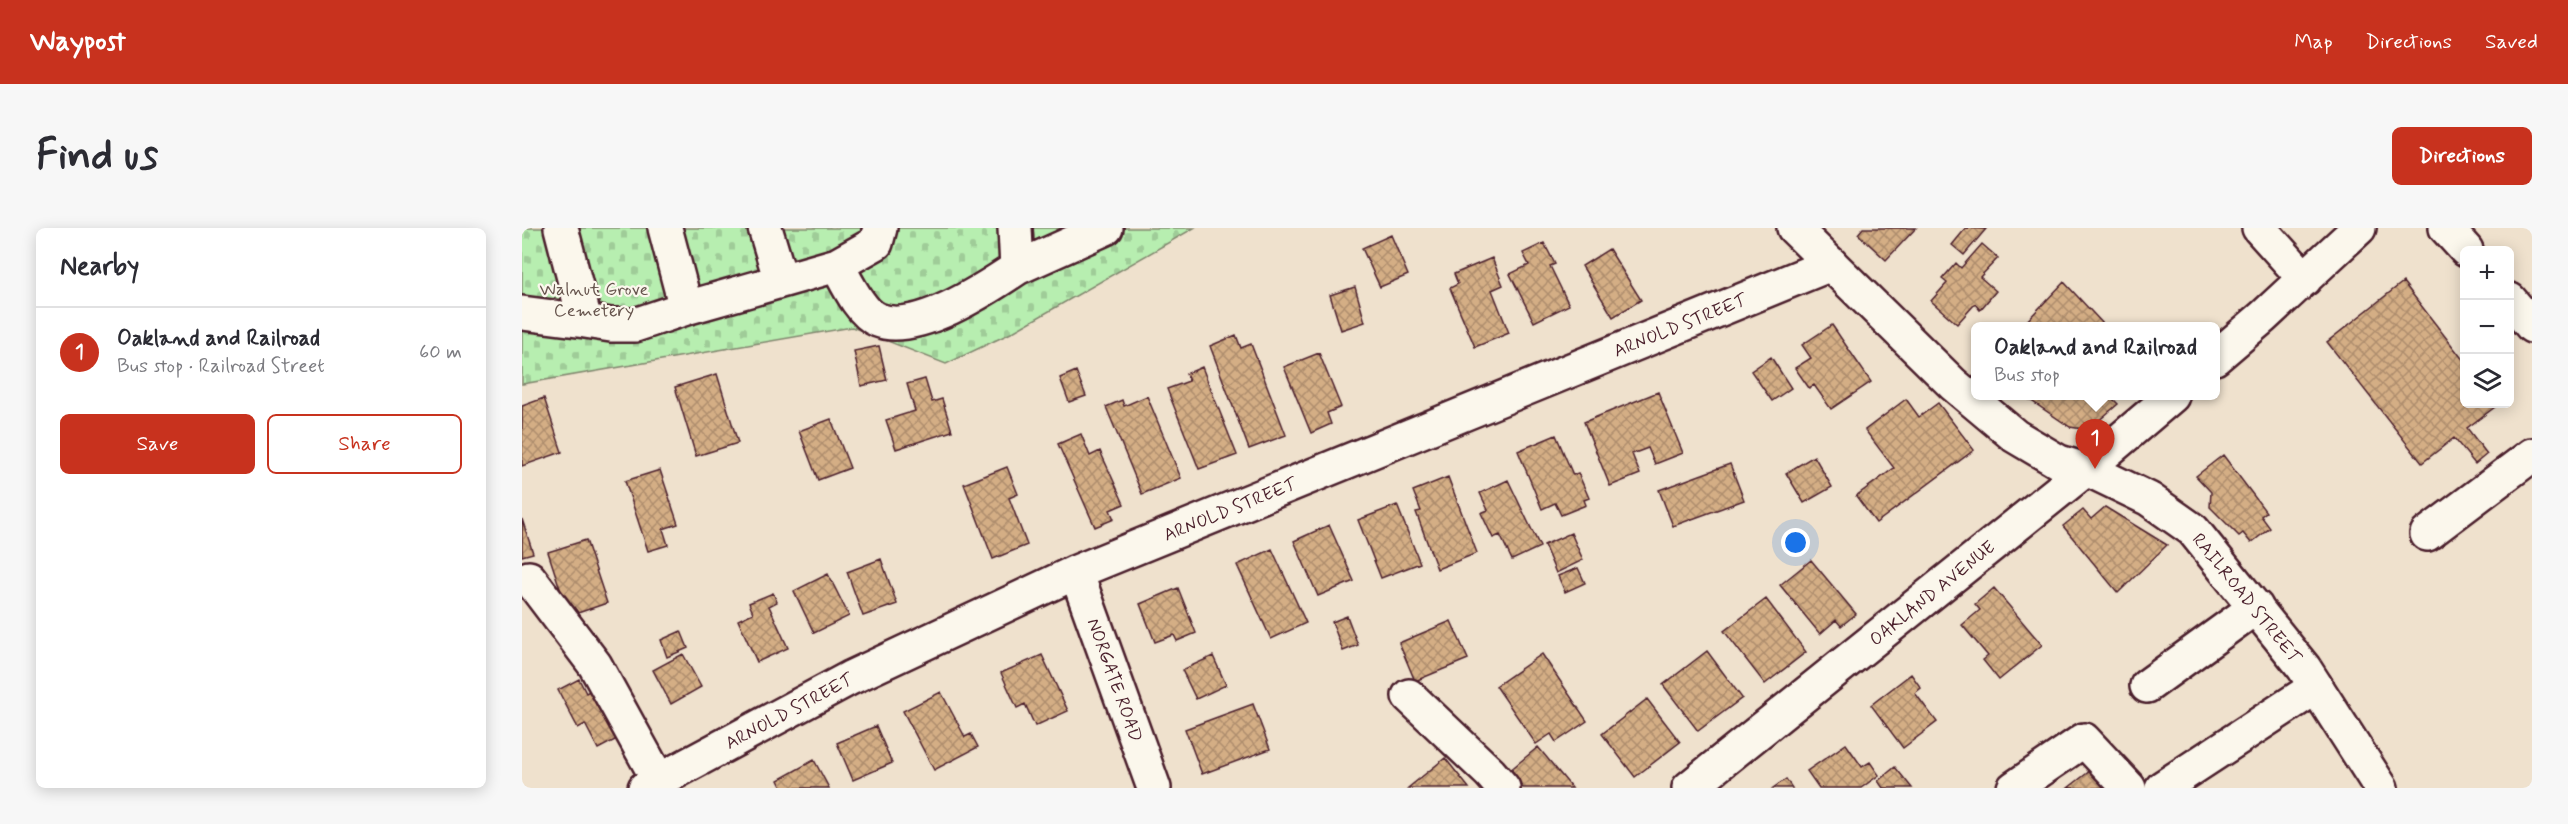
<!DOCTYPE html>
<meta charset="utf-8">
<style>
body{margin:0;font-family:Mynerve,sans-serif;background:#f7f7f7;color:#2b2b33}
.controls{position:absolute;right:18px;top:18px;display:grid;overflow:hidden;border-radius:9px;box-shadow:0 3px 15px #0003}
.controls button{width:54px;height:54px;display:grid;place-items:center;padding:0;border:0;border-bottom:2px solid #e1e1e2;background:#fff;color:#2b2b33;font:30px sans-serif}
.you{position:absolute;left:1274px;top:315px;width:21px;height:21px;margin:-15px;border:4px solid #fff;border-radius:50%;background:#1a73e8;box-shadow:0 0 0 9px #1a73e833}
.badge{display:grid;place-items:center;width:39px;height:39px;border-radius:50%;background:#c8321e;color:#fff;font-size:20px;font-weight:700}
.pin{position:absolute;translate:-50% -50px;filter:drop-shadow(0 2px 3px #0008)}
.pin::after{content:'';position:absolute;top:32px;width:21px;height:18px;background:inherit;clip-path:polygon(0 0,100% 0,50% 100%)}
.popup{position:absolute;left:1449px;top:94px;width:249px;height:78px;box-sizing:border-box;display:grid;place-content:center;border-radius:9px;background:#fff;filter:drop-shadow(0 2px 4px #0005);font-size:20px;white-space:nowrap;color:#7c7c81}
.popup b{font-size:22px;color:#2b2b33}
.popup::after{content:'';position:absolute;left:50%;top:100%;margin-left:-12px;border:12px solid transparent;border-top-color:#fff}
.list{margin:0;padding:0;list-style:none}
h2{display:flex;justify-content:space-between;align-items:center;height:78px;margin:0;padding:0 24px;font-size:26px}
h2 small{font-size:20px;font-weight:400;color:#7c7c81}
.list li{display:grid;grid-template-columns:39px 1fr auto;gap:18px;align-items:center;box-sizing:border-box;height:90px;padding:0 24px;border-top:2px solid #e1e1e2}
.list b{display:block;font-size:22px;white-space:nowrap}
.list p{margin:0;font-size:20px;white-space:nowrap;color:#7c7c81}
.list em{font-size:20px;font-style:normal;color:#7c7c81}
.actions{display:flex;gap:12px;padding:18px 24px}
.actions a{flex:1;padding:14px 0;border:2px solid #c8321e;border-radius:9px;text-align:center;font-size:21px;color:#c8321e}
.actions .main{background:#c8321e;color:#fff}
.icon{flex:none;width:33px;height:33px;fill:none;stroke:currentColor;stroke-width:2;stroke-linecap:round;stroke-linejoin:round}
.map{position:relative;flex:none;width:2010px;height:560px;overflow:hidden;border-radius:9px}
header{display:flex;align-items:center;gap:36px;box-sizing:border-box;height:84px;padding:0 30px;background:#c8321e;color:#fff}
header strong{font-size:28px}
nav{display:flex;gap:33px;margin-inline-start:auto;font-size:21px}
.intro{display:flex;align-items:center;justify-content:space-between;box-sizing:border-box;height:144px;padding:0 36px}
h1{margin:0;font-size:42px}
.button{padding:15px 27px;border-radius:9px;background:#c8321e;color:#fff;font-size:21px;font-weight:700}
main{display:flex;gap:36px;padding:0 36px}
aside{flex:1;background:#fff;border-radius:9px;box-shadow:0 3px 15px #0003}
.map>svg:first-child{display:block}
</style>
<header>
<strong>Waypost</strong>
<nav><a>Map</a><a>Directions</a><a>Saved</a></nav>
</header>
<div class="intro"><h1>Find us</h1><a class="button">Directions</a></div>
<main>
<aside>
<h2>Nearby<small></small></h2>
<ul class="list">
<li><span class="badge">1</span><div><b>Oakland and Railroad</b><p>Bus stop · Railroad Street</p></div><em>60 m</em></li>
</ul>
<div class="actions"><a class="main">Save</a><a>Share</a></div>
</aside>
<div class="map">
<svg width="2010" height="560" viewBox="0 0 2010 560">
<defs>
<pattern id="cemetery-stones" width="16" height="16" patternUnits="userSpaceOnUse" patternTransform="scale(1.5)"><rect width="16" height="16" fill="#b7eeb0"/><path d="M2 7V4a2 2 0 0 1 4 0v3zM10 15v-3a2 2 0 0 1 4 0v3z" fill="#9fcc98"/></pattern>
<pattern id="building-cross-hatch" width="8" height="8" patternUnits="userSpaceOnUse" patternTransform="scale(1.5)"><rect width="8" height="8" fill="#d4ae85"/><path d="M0 0l8 8M0 8l8-8" fill="none" stroke="#ae8d6d"/></pattern>
</defs>
<rect width="100%" height="100%" fill="#efe1cd"/>
<filter id="ink" filterUnits="userSpaceOnUse"><feTurbulence type="fractalNoise" baseFrequency=".0167" numOctaves="2"/><feDisplacementMap in="SourceGraphic" scale="12" xChannelSelector="R" yChannelSelector="G"/><feConvolveMatrix kernelMatrix="1 2 1 2 8 2 1 2 1" color-interpolation-filters="sRGB"/></filter>
<g filter="url(#ink)">
<path fill="url(#cemetery-stones)" stroke="#80866e" stroke-width="1.5" d="M0,0H672L489,105L424,136L330,99L0,156Z"/>
<path fill="url(#building-cross-hatch)" stroke="#4a1f2b" stroke-width="1.5" d="M1341,0H1394L1364,32L1336,6Z
M1444,0L1464,1L1442,27L1430,17Z
M869,7L886,47L858,59L840,20Z
M1022,15L1033,36L1028,38L1047,77L1012,94L988,46L1007,37L1001,25Z
M1460,16L1476,30L1458,49L1474,63L1458,82L1453,76L1435,96L1409,73L1425,55L1420,51L1434,35L1439,40Z
M1087,21L1119,72L1091,89L1060,38Z
M970,30L981,57L970,62L987,105L953,119L928,60L936,56L932,46Z
M1542,54L1583,98L1501,97Z
M1881,54L1942,133V176H1977L1945,200L1965,226L1953,236L1932,210L1900,235L1805,114Z
M833,59L843,94L819,102L808,67Z
M1310,97L1349,154L1309,181L1292,157L1287,160L1273,140L1289,130L1280,117Z
M714,107L719,120L729,116L764,207L727,221L688,118Z
M357,118L365,152L339,158L332,123Z
M797,125L819,179L805,185L809,196L789,205L762,139Z
M1249,129L1269,160L1250,173L1229,143Z
M680,139L715,227L677,241L645,161L667,153L664,146Z
M554,143L564,168L547,174L538,150Z
M195,146L216,215L174,228L153,159Z
M403,151L410,174L420,171L430,203L374,221L364,192L393,183L385,156Z
M1136,164L1161,225L1133,236L1126,220L1110,226L1118,246L1088,258L1062,194Z
M625,168L659,250L620,266L584,179L600,172L602,178Z
M1502,168H1588L1596,176L1566,202L1548,199Z
M22,170L40,224L0,238V178Z
M1384,171L1397,189L1416,175L1452,222L1354,295L1334,268L1372,240L1343,202Z
M309,191L328,240L296,252L277,203Z
M559,206L568,228L578,223L602,276L588,282L592,291L573,299L536,216Z
M1034,207L1051,247L1056,245L1067,270L1062,272L1064,277L1039,287L1033,275L1020,281L996,223Z
M1701,227L1744,284L1739,288L1748,300L1729,315L1721,305L1717,308L1688,279L1689,264L1674,248Z
M1292,228L1310,259L1282,275L1264,245Z
M1208,236L1222,272L1151,298L1137,262Z
M485,239L496,266L487,270L505,317L471,331L442,256Z
M138,242L156,296L141,301L146,317L126,323L103,253Z
M926,249L955,325L915,341L894,284L899,283L891,263Z
M986,252L1018,319L990,332L978,307L971,310L959,285L966,282L958,265Z
M875,277L898,335L859,350L836,292Z
M1583,279L1645,317L1596,365L1541,298L1561,282L1569,291Z
M0,291L11,325L0,328Z
M807,297L832,353L796,368L772,313Z
M1049,305L1061,332L1034,345L1022,317Z
M64,312L85,375L47,388L26,324Z
M750,321L784,395L749,411L715,337Z
M359,331L375,376L341,388L325,344Z
M1289,332L1334,386L1319,398L1314,392L1298,406L1258,357Z
M1056,340L1063,355L1043,364L1036,348Z
M306,346L327,388L292,405L272,363Z
M656,360L674,405L655,413L652,407L633,414L618,376Z
M1472,360L1520,417L1477,452L1461,432L1466,428L1440,397L1458,382L1453,376Z
M251,365L255,374L247,378L266,420L235,434L216,392L231,385L227,375Z
M1244,371L1284,424L1243,456L1202,403Z
M825,388L836,417L821,423L810,394Z
M929,393L946,431L893,453L877,415Z
M159,403L166,420L145,429L139,412Z
M1185,423L1220,470L1176,503L1141,457Z
M161,426L179,459L149,476L131,442Z
M1020,426L1065,493L1034,514L1029,506L1014,516L974,458Z
M520,427L546,483L513,498L503,476L495,480L479,445Z
M691,428L704,457L674,471L660,442Z
M1389,446L1399,460L1393,465L1415,494L1381,520L1349,477Z
M57,451L64,465L71,461L97,510L76,521L63,496L56,500L36,462Z
M419,464L443,509L449,506L456,519L412,542L381,483Z
M1125,471L1158,514L1113,549L1080,506Z
M731,476L748,521L680,546L663,501Z
M354,498L370,535L331,552L315,515Z
M1324,516L1340,539L1348,534L1357,547L1339,560H1297L1285,543Z
M1016,519L1050,560H1001L987,543Z
M923,530L947,560H886Z
M292,532L307,560H260L256,552Z
M1373,539L1390,560H1361L1356,553Z
M1573,539L1589,560H1546Z
M1264,551L1270,560H1251Z"/>
<g fill="none" stroke-linecap="round" stroke-linejoin="round">
<defs>
<path id="minor" d="M39,0L63,93L89,97H113L164,80
M143,0L164,80L259,53L243,0
M358,0L354,15L315,37C324,53 338,85 356,92C394,107 464,61 495,40
M493,0L495,40L584,0
M1737,0L1783,51
M1924,0L1944,22
M259,53L315,37
M1988,72L2010,98
M0,85L63,93
M1693,130L1741,89L1837,0
M1905,306L2010,227
M554,344L632,560
M7,350L73,437L137,553
M1625,458L1734,379
M887,468L968,545L981,560
M123,560L328,450L554,344L1309,36
M1167,560L1563,242L1650,168
M1492,560L1562,512L1607,560
M1640,560L1794,459"/>
<path id="major" d="M1272,0L1431,156L1493,208L1537,234L1573,245L1627,271L1671,302L1782,440L1859,560"/>
</defs>
<use href="#minor" stroke="#4a1f2b" stroke-width="38"/>
<use href="#major" stroke="#4a1f2b" stroke-width="38"/>
<use href="#minor" stroke="#fbf7ec" stroke-width="33"/>
<use href="#major" stroke="#fbf7ec" stroke-width="33"/>
</g>
</g>
<g text-anchor="middle" stroke-width="4.5" stroke-linejoin="round" paint-order="stroke">
<g font-size="18" fill="#65534c" stroke="#fbf7ec">
<text x="72" y="67">Walnut Grove<tspan x="72" dy="21">Cemetery</tspan></text>
</g>
<g font-size="18" fill="#4a1f2b" stroke="#fbf7ec">
<text transform="translate(1158 97) rotate(-22)" y="6">ARNOLD STREET</text>
<text transform="translate(708 281) rotate(-22)" y="6">ARNOLD STREET</text>
<text transform="translate(1410 365) rotate(-39)" y="6">OAKLAND AVENUE</text>
<text transform="translate(1725 370) rotate(51)" y="6">RAILROAD STREET</text>
<text transform="translate(593 452) rotate(70)" y="6">NORGATE ROAD</text>
<text transform="translate(267 483) rotate(-28)" y="6">ARNOLD STREET</text>
</g>
</g>
</svg>
<div class="controls">
<button>+</button>
<button>−</button>
<button><svg class="icon" aria-label="layers" viewBox="0 0 24 24"><path d="M12 4l9 5-9 5-9-5zM3 14l9 5 9-5"/></svg></button>
</div>
<div class="you"></div>
<div class="pin badge" style="left:1573px;top:241px">1</div>
<div class="popup"><b>Oakland and Railroad</b>Bus stop</div>
</div>
</main>
